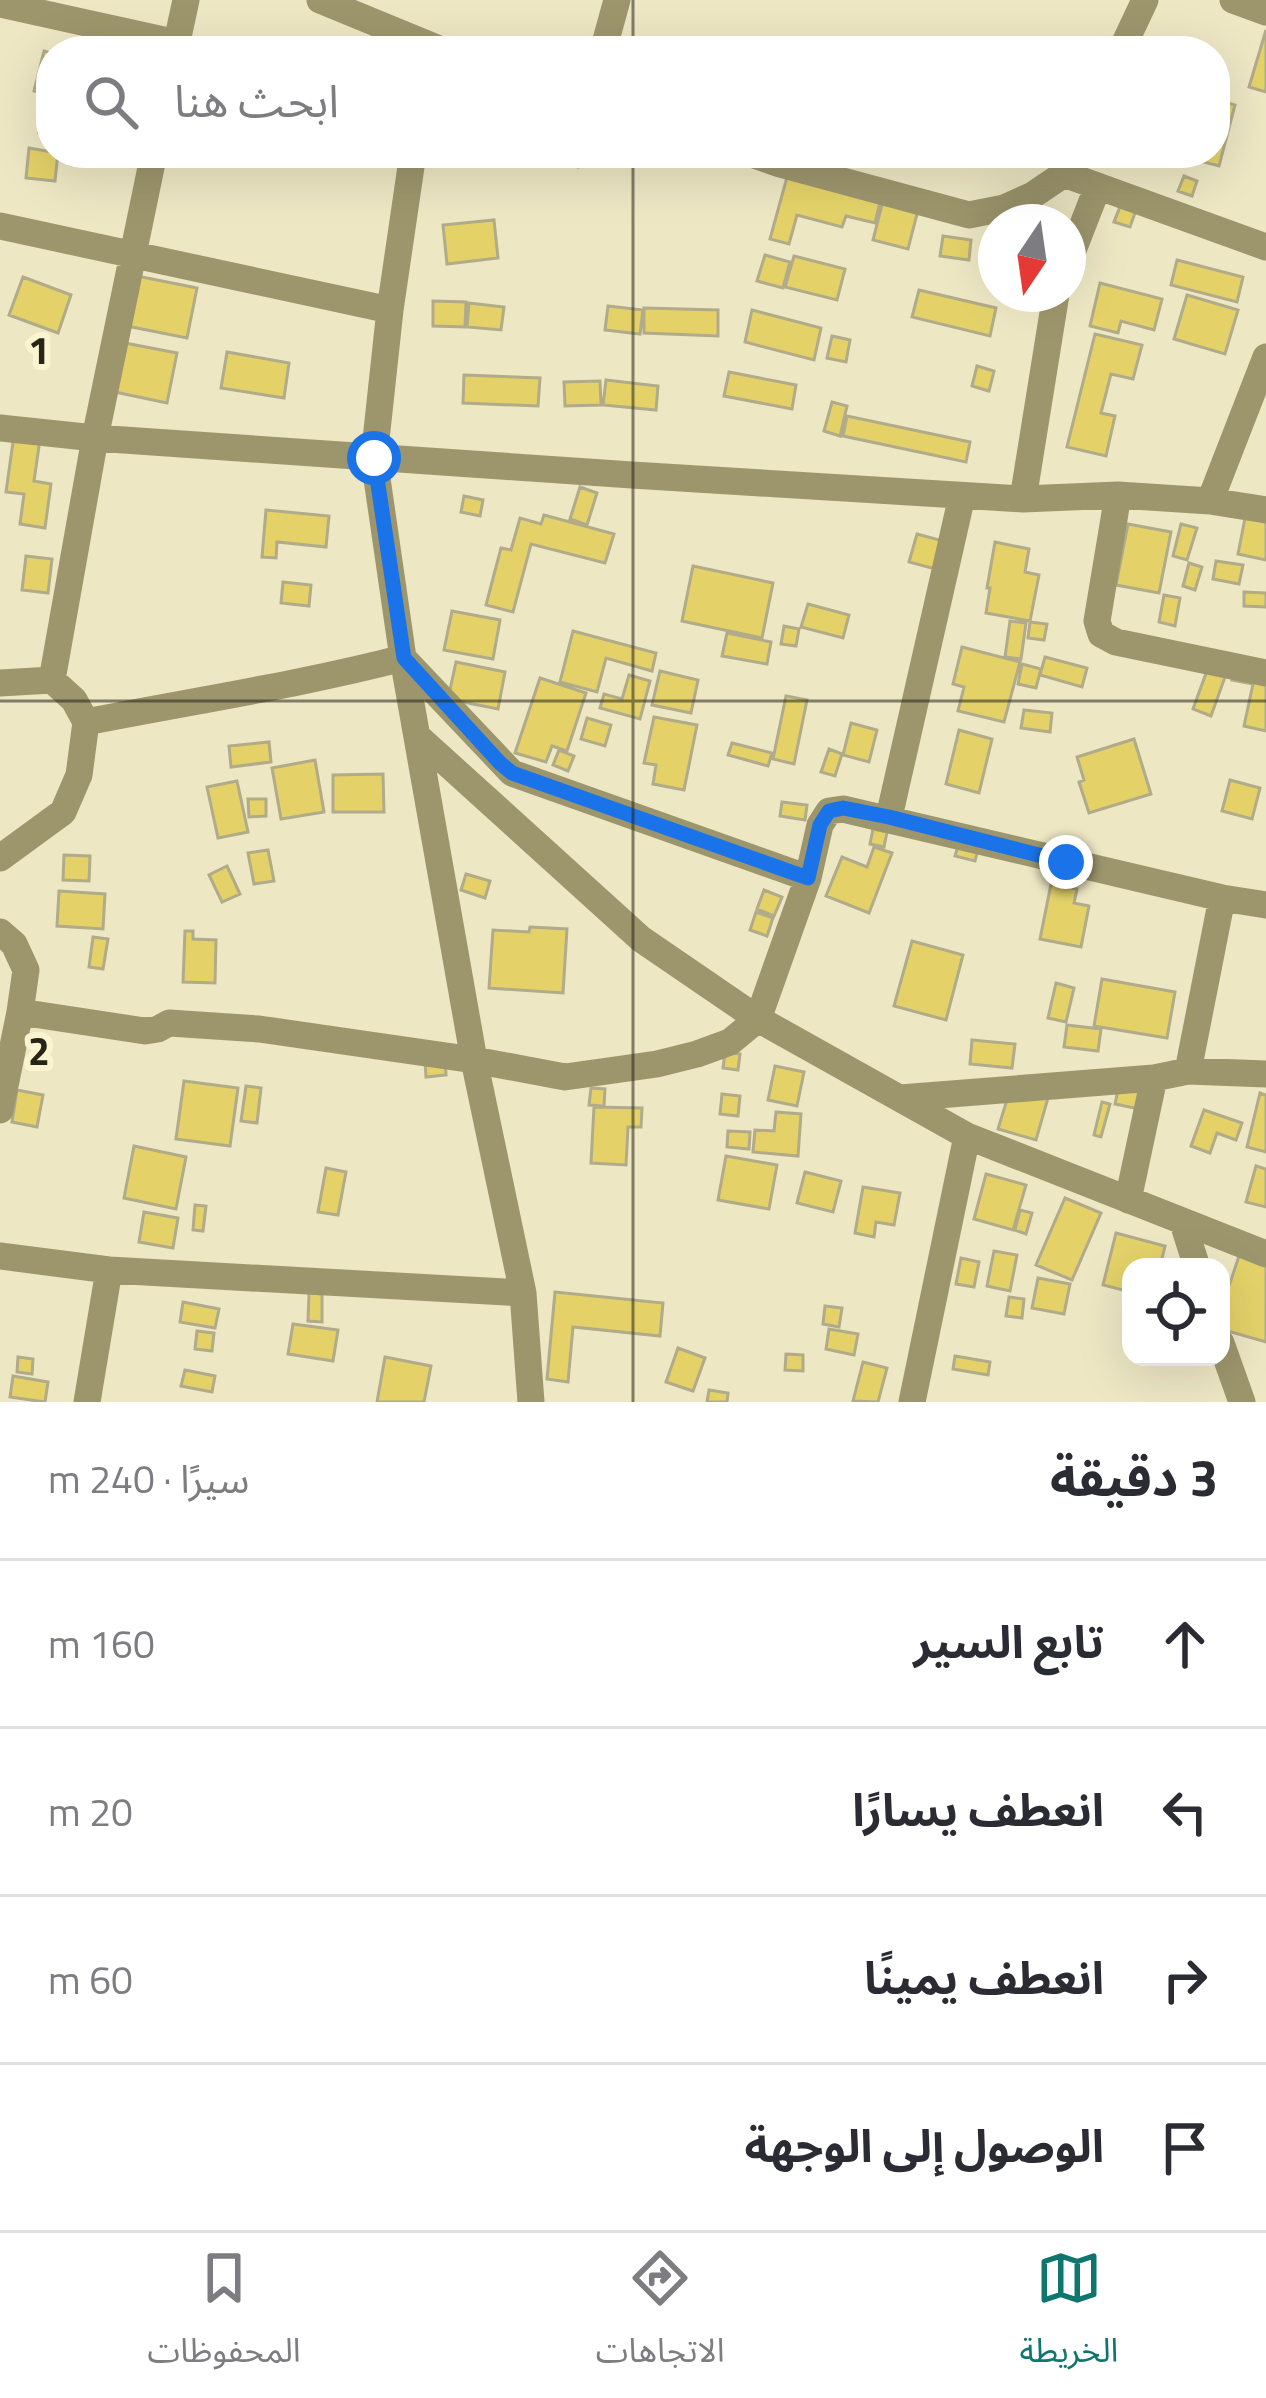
<!DOCTYPE html>
<html lang="ar">
<meta charset="utf-8">
<style>
body{margin:0;font-family:"Titillium Web","Noto Sans Arabic",sans-serif;background:#f2f2f3;color:#2b2b33;direction:rtl}
.controls{position:absolute;right:36px;bottom:36px;display:grid;overflow:hidden;border-radius:24px;box-shadow:0 12px 48px #0002}
.controls button{width:108px;height:108px;display:grid;place-items:center;padding:0;border:0;border-bottom:3px solid #e1e1e2;background:#fff;color:#2b2b33;font:60px sans-serif}
.compass{position:absolute;left:978px;top:204px;width:108px;height:108px;border-radius:50%;background:#fff;box-shadow:0 12px 48px #0002;rotate:193deg}
.stop{position:absolute;width:36px;height:36px;margin:-27px;border:9px solid #1a73e8;border-radius:50%;background:#fff}
.stop.end{background:#1a73e8;border-color:#fff;box-shadow:0 3px 12px #0008}
.list{margin:0;padding:0;list-style:none}
h2{display:flex;justify-content:space-between;align-items:center;height:156px;margin:0;padding:0 48px;font-size:51px}
h2 small{font-size:39px;font-weight:400;color:#7c7c81}
.list li{display:grid;grid-template-columns:78px 1fr auto;gap:36px;align-items:center;box-sizing:border-box;height:168px;padding:0 48px;border-top:3px solid #e1e1e2}
.list b{display:block;font-size:45px;white-space:nowrap}
.list em{font-size:39px;font-style:normal;color:#7c7c81}
.icon{flex:none;width:66px;height:66px;fill:none;stroke:currentColor;stroke-width:2;stroke-linecap:round;stroke-linejoin:round}
.map{position:relative;flex:none;width:1266px;height:1402px;overflow:hidden;direction:ltr}
.search{position:absolute;background:#fff;box-shadow:0 12px 48px #0002;left:36px;right:36px;top:36px;height:132px;display:flex;align-items:center;gap:30px;box-sizing:border-box;padding:0 42px;border-radius:48px;color:#7c7c81;font-size:45px}
.sheet{height:828px;background:#fff}
nav{display:flex;justify-content:space-around;align-items:center;box-sizing:border-box;height:168px;border-top:3px solid #e1e1e2;background:#fff;font-size:33px;color:#7c7c81}
nav a{display:grid;justify-items:center;gap:6px}
nav .on{color:#0f766e}
.map>svg:first-child{display:block}
</style>
<div class="map">
<svg width="1266" height="1402" viewBox="0 0 1266 1402">
<rect width="100%" height="100%" fill="#ede7c4"/>
<path fill="#e4d269" stroke="#b1ab8a" stroke-width="3" d="M1266,30V92L1249,87Z
M44,51L51,53L49,95L34,91Z
M48,96L51,97V136L39,133Z
M1215,99L1235,105L1219,166L1196,160L1198,153H1215Z
M29,148L58,153L55,181L26,178Z
M522,153H582L578,167Z
M1184,176L1197,181L1192,196L1178,191Z
M787,177L880,202L875,223L846,216L842,227L797,215L789,244L770,239Z
M883,201L918,210L908,249L873,240Z
M1121,204L1136,210L1130,227L1114,222Z
M494,220L498,258L447,264L443,225Z
M943,236L971,240L969,260L940,256Z
M765,255L790,262L783,288L757,281Z
M794,256L845,269L837,300L785,287Z
M1177,260L1243,277L1237,302L1171,285Z
M137,276L197,288L187,338L127,326Z
M23,277L71,295L58,333L9,315Z
M1100,283L1162,299L1154,330L1121,321L1118,333L1090,326Z
M919,290L996,308L990,336L912,317Z
M1187,295L1238,310L1225,354L1174,339Z
M433,301L466,302L465,327L433,326Z
M469,303L504,307L501,330L467,327Z
M608,306L643,310L640,334L605,330Z
M644,308L718,310V336L644,333Z
M752,310L821,328L814,360L745,342Z
M1095,334L1142,345L1133,379L1111,374L1101,413L1115,416L1106,456L1067,447Z
M832,336L850,340L846,362L827,358Z
M125,343L177,353L167,403L115,392Z
M227,352L289,363L284,398L221,388Z
M977,366L994,371L989,391L972,386Z
M729,372L796,385L792,409L724,396Z
M464,375L540,378L538,406L463,403Z
M606,380L658,386L656,410L603,405Z
M600,381L601,405L565,406L564,382Z
M832,402L847,406L840,436L824,431Z
M847,416L970,442L966,462L843,436Z
M14,435L40,439L34,481L51,484L45,528L20,524L24,494L6,492Z
M580,487L597,493L587,525L570,519Z
M464,496L483,500L480,516L461,512Z
M266,510L329,516L326,547L277,542L276,558L262,557Z
M1246,513L1266,517V560L1238,554Z
M544,515L614,534L605,563L531,544L513,612L486,605L501,548L511,550L520,518L541,524Z
M1128,524L1171,532L1159,593L1116,585Z
M1181,524L1197,528L1187,560L1173,556Z
M917,534L943,541L935,569L909,562Z
M995,542L1029,549L1025,572L1039,575L1030,621L986,613L990,588H987Z
M26,556L52,559L48,593L22,590Z
M1216,561L1243,565L1239,584L1213,579Z
M1189,563L1202,567L1195,590L1183,586Z
M693,566L773,583L762,638L682,621Z
M283,582L311,585L309,606L281,603Z
M1244,592L1266,593V607L1244,606Z
M1164,595L1180,598L1175,626L1159,622Z
M808,604L849,615L843,638L801,627Z
M452,611L500,620L493,659L444,650Z
M1010,621L1026,623L1021,659L1005,657Z
M1030,622L1047,624L1044,640L1028,638Z
M784,626L799,629L796,646L781,644Z
M573,631L656,653L652,671L606,658L597,692L560,682Z
M727,633L771,642L767,664L722,656Z
M962,647L1020,662L1004,722L958,711L964,687L953,684Z
M1045,657L1087,668L1082,687L1040,675Z
M1212,657L1230,663L1211,716L1193,709Z
M456,662L505,672L498,709L448,699Z
M1236,663L1266,670V731L1244,726L1253,684L1232,680Z
M1022,664L1041,669L1036,688L1018,684Z
M660,671L698,680L691,713L652,705Z
M629,675L650,681L640,719L600,708L604,694L622,699Z
M540,678L586,693L567,751L552,746L546,762L515,753Z
M786,696L807,700L794,764L773,759Z
M1024,710L1052,713L1050,732L1021,728Z
M654,717L697,725L684,790L653,784L656,765L644,763Z
M587,718L611,725L605,746L581,739Z
M851,723L877,730L869,762L843,755Z
M959,730L992,739L979,793L946,784Z
M1134,739L1151,794L1089,813L1079,782L1084,780L1077,757Z
M269,742L271,762L231,767L229,746Z
M732,743L772,753L768,766L728,755Z
M829,749L842,754L835,776L821,772Z
M559,750L574,756L568,771L553,765Z
M315,760L324,812L281,819L272,768Z
M383,774L384,812H333V775Z
M1230,780L1260,788L1252,819L1222,811Z
M237,781L248,832L218,838L207,787Z
M248,799H266V816L249,817Z
M782,802L807,805L805,820L780,816Z
M873,829L887,832L884,847L870,844Z
M961,836L980,842L975,861L955,856Z
M874,847L892,853L869,913L826,896L842,857L867,867Z
M268,850L274,881L254,884L248,853Z
M64,855L90,856L89,881L63,880Z
M227,866L240,894L222,902L209,875Z
M466,874L490,881L485,898L461,890Z
M1051,884L1077,889L1074,903L1089,906L1081,947L1040,939Z
M764,890L782,897L774,916L757,909Z
M59,891L105,894L103,929L57,926Z
M756,912L773,918L767,936L750,930Z
M530,927L567,929L563,993L489,988L493,930L529,932Z
M185,931H193V939L216,940L215,983L183,982Z
M93,937L108,939L103,969L89,967Z
M912,941L963,955L946,1020L894,1006Z
M1102,979L1175,992L1167,1038L1094,1026Z
M1056,983L1074,988L1066,1022L1048,1018Z
M1067,1025L1101,1029L1098,1051L1064,1047Z
M972,1040L1015,1044L1012,1068L970,1064Z
M725,1052L740,1054L738,1070L723,1068Z
M445,1058L446,1075L426,1077L425,1060Z
M775,1066L804,1072L797,1106L768,1100Z
M1013,1080L1050,1091L1036,1140L998,1129Z
M184,1081L238,1088L230,1146L176,1139Z
M1119,1085L1153,1092L1149,1111L1115,1104Z
M246,1086L261,1088L257,1123L241,1121Z
M591,1088L605,1089L604,1106L589,1105Z
M17,1090L43,1095L37,1127L12,1122Z
M1260,1093L1266,1095V1152L1247,1147Z
M722,1094L740,1096L738,1116L720,1114Z
M1102,1102L1110,1104L1101,1137L1094,1135Z
M594,1107L642,1108L641,1127H628L626,1165L591,1163Z
M1204,1110L1242,1123L1236,1140L1217,1133L1210,1153L1191,1146Z
M776,1112L801,1114L798,1156L753,1152L755,1130L774,1131Z
M728,1131L750,1132L749,1149L727,1147Z
M134,1146L186,1157L176,1209L124,1198Z
M726,1156L777,1165L769,1209L718,1200Z
M1256,1166L1266,1169V1207L1246,1202Z
M326,1168L346,1172L338,1215L318,1212Z
M805,1172L841,1181L833,1212L797,1203Z
M986,1174L1026,1185L1013,1230L974,1219Z
M863,1187L900,1193L894,1225L876,1222L874,1237L855,1233Z
M1065,1198L1101,1213L1072,1280L1036,1265Z
M195,1205L206,1206L203,1231L193,1230Z
M1020,1210L1032,1213L1026,1234L1015,1230Z
M144,1212L178,1218L173,1248L139,1242Z
M1116,1233L1165,1246L1160,1267H1131V1292L1103,1285Z
M1241,1250L1266,1257V1342L1221,1329V1310Z
M994,1251L1017,1255L1010,1291L987,1286Z
M961,1258L979,1262L974,1287L956,1284Z
M1038,1278L1070,1284L1064,1314L1032,1308Z
M555,1292L663,1303L660,1336L573,1327L568,1382L547,1379Z
M309,1293L322,1294V1322L308,1321Z
M1009,1297L1024,1299L1022,1318L1006,1316Z
M183,1302L219,1309L215,1328L180,1322Z
M825,1306L842,1308L839,1327L823,1324Z
M293,1324L338,1330L333,1361L288,1354Z
M829,1329L858,1334L854,1355L826,1349Z
M197,1331L214,1333L212,1351L195,1349Z
M678,1348L705,1358L693,1391L666,1382Z
M786,1354L803,1355V1371L785,1370Z
M955,1356L990,1362L988,1375L953,1369Z
M18,1357L33,1359L32,1374L17,1372Z
M385,1357L431,1366L424,1402H377Z
M863,1362L887,1368L878,1402L853,1401Z
M185,1370L215,1376L212,1392L181,1386Z
M13,1376L48,1382L45,1402L10,1397Z
M709,1390L728,1393L727,1402H707Z"/>
<g fill="none" stroke-linecap="round" stroke-linejoin="round">
<path stroke="#9d966d" stroke-width="27" d="M320,0L444,51
M1233,0L1266,12
M0,4L177,43
M175,51L186,0
M603,51L617,0
M1121,51L1145,0
M154,153L95,438L52,680L74,700L86,722C192,701 299,685 403,658L512,773L808,878
M413,153L390,310L374,458L403,658L474,1060L523,1293L531,1402
M749,153L780,164L969,215L1004,208L1033,195L1064,174L1074,153
M1064,174L1266,247
M0,226L390,310
M1068,263L1098,186
M0,428L95,438L632,475L1023,499L1118,495L1210,501L1266,510
M1118,495L1097,621L1101,634L1116,642L1266,673
M1023,499L1056,294
M1210,501L1266,357
M0,683L52,680
M418,737L641,939L758,1019L967,1136L1266,1254
M889,817L962,496
M0,858L63,812L79,775L86,722
M0,932L14,944L26,970L20,1012L0,1110
M20,1012L145,1031L158,1029L169,1023L259,1029L474,1060L565,1077L657,1064L697,1054L730,1042L758,1019L808,878L820,825L829,811L843,809L1222,898L1266,905
M1188,1071L1222,898
M900,1098L1154,1078L1188,1071L1266,1074
M1128,1200L1154,1078
M1183,1223L1197,1267
M0,1256L109,1270L523,1293
M1221,1343L1242,1402
M87,1402L109,1270
M912,1402L967,1136"/>
</g>
<g fill="none" stroke-linecap="round" stroke-linejoin="round">
<path stroke="#1a73e8" stroke-width="15" d="M374,458L404,658L500,763L512,773L808,878L820,825L829,811L843,808L889,817L1066,862"/>
</g>
<path fill="none" stroke="#272518" stroke-width="3" stroke-opacity="0.55" d="M633,0V51M633,153V1402M0,701H1266"/>
<g font-size="39" text-anchor="middle" font-weight="bold" fill="#272518" stroke="#faf4d1" stroke-width="12" stroke-linejoin="round" paint-order="stroke">
<text x="39" y="364">1</text>
<text x="39" y="1065">2</text>
</g>
</svg>
<div class="controls">
<button><svg class="icon" aria-label="locate" viewBox="0 0 24 24"><circle cx="12" cy="12" r="6"/><path d="M12 2v4M12 18v4M2 12h4M18 12h4"/></svg></button>
</div>
<svg class="compass" viewBox="-18 -18 36 36"><path d="M0-13l5 13h-10z" fill="#e53935"/><path d="M0 13l5-13h-10z" fill="#7c7c81"/></svg>
<div class="stop" style="left:374px;top:458px"></div>
<div class="stop end" style="left:1066px;top:862px"></div>
<div class="search"><svg class="icon" aria-label="search" viewBox="0 0 24 24"><circle cx="10" cy="10" r="6"/><path d="M15 15l6 6"/></svg>ابحث هنا</div>
</div>
<section class="sheet">
<h2>3 دقيقة<small>سيرًا · 240 m</small></h2>
<ul class="list">
<li><svg class="icon" aria-label="ahead" viewBox="0 0 24 24"><path d="M12 20V5M6 11l6-6 6 6"/></svg><div><b>تابع السير</b></div><em>160 m</em></li>
<li><svg class="icon" aria-label="left" viewBox="0 0 24 24"><path d="M17 20v-9H6M10 6l-5 5 5 5"/></svg><div><b>انعطف يسارًا</b></div><em>20 m</em></li>
<li><svg class="icon" aria-label="right" viewBox="0 0 24 24"><path d="M7 20v-9h11M14 6l5 5-5 5"/></svg><div><b>انعطف يمينًا</b></div><em>60 m</em></li>
<li><svg class="icon" aria-label="arrive" viewBox="0 0 24 24"><path d="M6 21V4h12l-3 4 3 4H6"/></svg><div><b>الوصول إلى الوجهة</b></div></li>
</ul>
</section>
<nav>
<a class="on"><svg class="icon" aria-label="map" viewBox="0 0 24 24"><path d="M3 6l6-2 6 2 6-2v14l-6 2-6-2-6 2zM9 4v14M15 6v14"/></svg>الخريطة</a>
<a><svg class="icon" aria-label="directions" viewBox="0 0 24 24"><path d="M12 3l9 9-9 9-9-9zM9 14v-3h6M13 9l2 2-2 2"/></svg>الاتجاهات</a>
<a><svg class="icon" aria-label="saved" viewBox="0 0 24 24"><path d="M7 4h10v16l-5-4-5 4z"/></svg>المحفوظات</a>
</nav>
